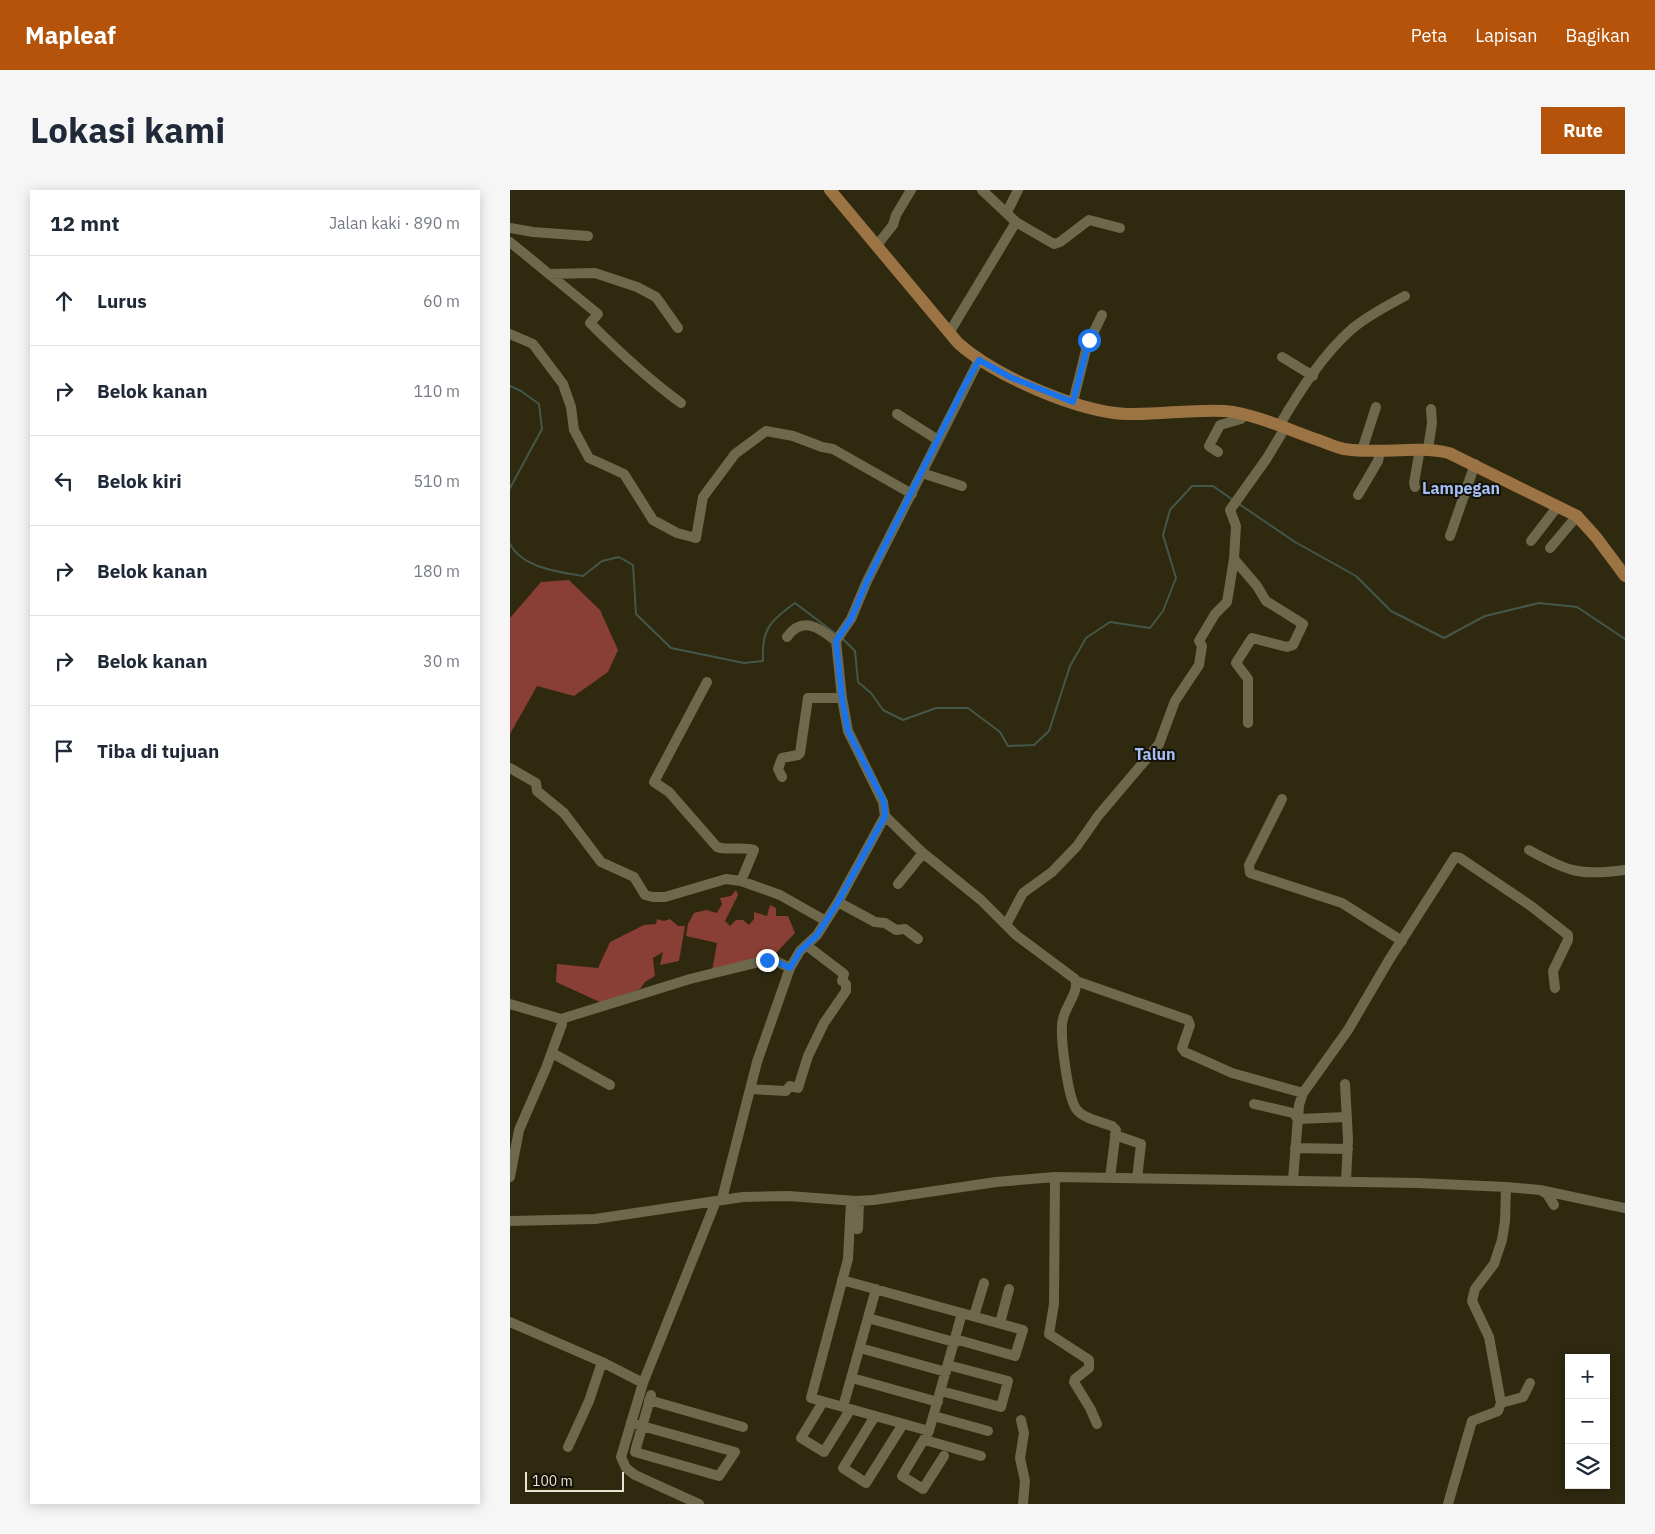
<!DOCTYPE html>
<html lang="id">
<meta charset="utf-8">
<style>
body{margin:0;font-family:"IBM Plex Sans",sans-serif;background:#f6f6f7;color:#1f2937}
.controls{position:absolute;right:15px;bottom:15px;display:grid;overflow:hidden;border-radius:0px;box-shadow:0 2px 12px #0003}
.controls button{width:45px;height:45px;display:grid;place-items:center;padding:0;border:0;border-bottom:1px solid #e0e1e3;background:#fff;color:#1f2937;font:25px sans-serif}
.scale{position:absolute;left:15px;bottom:12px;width:99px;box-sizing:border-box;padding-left:5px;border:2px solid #e7e4d5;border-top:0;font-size:14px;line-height:18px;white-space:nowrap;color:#e7e4d5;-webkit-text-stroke:4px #141107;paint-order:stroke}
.stop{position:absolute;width:15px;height:15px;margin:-11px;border:4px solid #1a73e8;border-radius:50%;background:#fff}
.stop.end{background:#1a73e8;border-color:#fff;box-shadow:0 1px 5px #0008}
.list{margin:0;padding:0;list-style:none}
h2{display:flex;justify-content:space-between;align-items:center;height:65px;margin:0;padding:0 20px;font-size:21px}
h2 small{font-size:16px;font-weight:400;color:#747a83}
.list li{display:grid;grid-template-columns:32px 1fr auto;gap:15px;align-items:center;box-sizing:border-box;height:90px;padding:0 20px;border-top:1px solid #e0e1e3}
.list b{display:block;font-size:19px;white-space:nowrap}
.list em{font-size:16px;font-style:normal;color:#747a83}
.icon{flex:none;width:28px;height:28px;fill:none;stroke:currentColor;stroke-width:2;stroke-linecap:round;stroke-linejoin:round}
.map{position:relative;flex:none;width:1115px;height:1314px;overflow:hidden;border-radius:0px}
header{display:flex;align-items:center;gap:30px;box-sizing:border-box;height:70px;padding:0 25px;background:#b45309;color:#fff}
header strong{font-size:24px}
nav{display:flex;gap:28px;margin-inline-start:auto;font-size:18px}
.intro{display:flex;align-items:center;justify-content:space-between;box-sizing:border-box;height:120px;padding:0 30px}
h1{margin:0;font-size:35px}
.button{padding:12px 22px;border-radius:0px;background:#b45309;color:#fff;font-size:18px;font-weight:700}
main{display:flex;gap:30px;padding:0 30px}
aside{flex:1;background:#fff;border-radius:0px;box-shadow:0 2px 12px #0003}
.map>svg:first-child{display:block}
</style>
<header>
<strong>Mapleaf</strong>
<nav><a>Peta</a><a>Lapisan</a><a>Bagikan</a></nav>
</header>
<div class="intro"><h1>Lokasi kami</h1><a class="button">Rute</a></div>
<main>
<aside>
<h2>12 mnt<small>Jalan kaki · 890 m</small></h2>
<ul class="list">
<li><svg class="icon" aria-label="ahead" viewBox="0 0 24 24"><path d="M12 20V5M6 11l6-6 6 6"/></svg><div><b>Lurus</b></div><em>60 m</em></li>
<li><svg class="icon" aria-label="right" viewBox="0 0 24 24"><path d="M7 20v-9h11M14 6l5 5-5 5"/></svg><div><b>Belok kanan</b></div><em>110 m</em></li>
<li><svg class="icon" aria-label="left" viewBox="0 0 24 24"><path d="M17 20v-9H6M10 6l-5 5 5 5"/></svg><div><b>Belok kiri</b></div><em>510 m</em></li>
<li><svg class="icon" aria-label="right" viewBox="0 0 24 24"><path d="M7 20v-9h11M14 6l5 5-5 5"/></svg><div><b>Belok kanan</b></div><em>180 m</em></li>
<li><svg class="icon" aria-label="right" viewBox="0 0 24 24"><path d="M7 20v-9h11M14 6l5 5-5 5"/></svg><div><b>Belok kanan</b></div><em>30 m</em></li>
<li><svg class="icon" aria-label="arrive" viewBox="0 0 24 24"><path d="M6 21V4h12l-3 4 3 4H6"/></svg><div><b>Tiba di tujuan</b></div></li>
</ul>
</aside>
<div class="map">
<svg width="1115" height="1314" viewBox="0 0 1115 1314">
<rect width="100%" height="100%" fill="#2e290f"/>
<path fill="#893f35" d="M59,390L90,420L108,460L98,482L64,506L27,496L0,544V428L31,392Z
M226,700L228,705L215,731L220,736L226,730H233L239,735L244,729V722L257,726L260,715L266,718V726H278L285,743L264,765L269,769L202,781L207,753L176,746L178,734L184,723L196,720L207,723L212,714L210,708L221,706Z
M147,729L154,731L160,729L168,736H175L169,771L150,775L153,762L143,768L145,786L135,792L130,799L92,813L46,792L47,774L88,778L100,752L134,735L146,734Z"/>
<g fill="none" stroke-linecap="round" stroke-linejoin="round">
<path stroke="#45574b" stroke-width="2" d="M0,196L11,201L29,214L32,239L0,298
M729,314L785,352L846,386L881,421L934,448L975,426L1029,413L1067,417L1115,449
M0,354C12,378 50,382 73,386L92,371L109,367L123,375L126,424L161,458L234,473L253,471C251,439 261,430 285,413L326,444
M332,448L345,461L348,492L361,503L373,520L393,530L426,518H458L490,542L498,556L524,555L539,541L560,476L576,448L600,432L640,438L653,421L666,388L653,345L660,320L682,296H703L723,310"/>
<path stroke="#6e684c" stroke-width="10" d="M497,22L508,0
M506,32L544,54L550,52L579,30L610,38
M0,38L23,42L78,46
M0,52L39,84L85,83L127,97L146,107L168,138
M367,55L383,35L386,25L401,0
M39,84L88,124L80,133C109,162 138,189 171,213
M439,143L506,32L472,0
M0,144L23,154L53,194L61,217L64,240L79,268L114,284L143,330L167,343L186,348L193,307L225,264L256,241L283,246L312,257L323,259L402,304
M772,167L803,186
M563,212L577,156L592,125
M387,224L428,250
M769,236C789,202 813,164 843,138C859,125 878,115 895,106
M918,259L922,233L921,219
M852,260L866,217
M708,262L699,256L710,235L731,229L734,225
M412,283L452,296
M905,297L904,293L910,259
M848,305L868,271L870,261
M940,346L965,274
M1021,351L1048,316
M1040,358L1067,326
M277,447C292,426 309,437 326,451
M197,492L144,592L159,602L207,657C217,661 232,656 244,660L231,691
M738,533V489L726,473L742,448L777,457L783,455L793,434L756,411L747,396L724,369L726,336L720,320L757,268L775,238
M0,578L26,593L27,601L54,623L91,672L124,687L135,705L143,707H155L216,689L231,691L270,705L316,731
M272,587L268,579L272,568L288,565L290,563L298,508H332
M772,609L739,675L740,683L832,713L892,751
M375,626L413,663L471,710L506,745L565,789C570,801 555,817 553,829C549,843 558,910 567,920C574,929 592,932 602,936L606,940L600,988
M1019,660C1058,682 1070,686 1115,680
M388,694L413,663
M328,712L365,732L375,733L386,740L395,739L408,749
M496,735L513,703L542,682L567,656L588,626L649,554L665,511L689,475L692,456L689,451L705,424L717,412L724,369
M566,791L678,830L680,835L672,858L675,862L722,883L793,903
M0,814L51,829L180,789L257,770L266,771L280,778
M42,863L100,895
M835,894L838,949L836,992
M240,899L276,901L280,896L288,898L298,866L314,833L336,801V794L332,791L334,784L296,755
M744,914L783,923L788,929L837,927
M605,945L631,954L627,989
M785,958L838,959
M0,987L9,940L36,878L52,834L51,829
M545,987L544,1114L539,1144L579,1170V1178L565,1189L564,1192L580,1218L587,1234
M783,990L789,915L793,903L838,840L879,770L945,667L950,668L1021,716L1058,745V750L1043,781L1045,798
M1030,1000L1037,1004L1044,1015
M212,1009L247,872L280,778L290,761L307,745L328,712L375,626L373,612L338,541L332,508L326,451L341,429L357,391L469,170
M341,1011L338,1069L301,1208L419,1241L452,1123
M0,1031L85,1029L233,1007L278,1006L346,1011L364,1010L486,992L545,987L908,993L996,997L1030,1000L1115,1018
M340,1038L348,1039L349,1011
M332,1090L513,1140L505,1166L445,1149
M464,1126L474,1093
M358,1128L444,1152
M0,1132L92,1172L79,1211L58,1257
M490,1133L499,1099
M350,1158L436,1182
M92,1172L133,1193
M342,1188L428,1212
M431,1201L491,1217L498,1191L438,1175
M139,1210L233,1237
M313,1212L291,1248L314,1262L340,1220
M991,1213L979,1147L962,1111L965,1099L984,1074L992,1050L995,1031L996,997
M333,1217L366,1099
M365,1226L333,1278L356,1293L393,1234
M424,1226L478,1241
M511,1230L514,1243L510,1268L515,1291L513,1314
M121,1232L132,1236L225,1262L209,1286L125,1262C130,1243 136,1224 141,1205
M419,1241L392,1286L413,1299L434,1266
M415,1250L471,1266
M189,1314L125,1285L116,1278L111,1267L133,1193L206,1011
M938,1314L962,1231L988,1221L991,1213L1013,1207L1020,1193"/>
<path stroke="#9c7444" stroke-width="12" d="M320,0L448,153C485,186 568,222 617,224C649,225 683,219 715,221C745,224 777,239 805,249C815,252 824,257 834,259C869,265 905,255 939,263L1067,326L1086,347L1115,386"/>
</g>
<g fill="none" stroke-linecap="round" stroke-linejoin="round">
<path stroke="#1a73e8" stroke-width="6" d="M257,770H263L280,778L290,761L307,745L328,712L375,626L374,612L338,541L332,508L326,451L341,429L357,391L454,197L469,170L500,187L563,212L579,150"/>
</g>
<g text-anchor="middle" stroke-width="4" stroke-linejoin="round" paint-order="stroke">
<g font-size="16" font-weight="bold" fill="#a6bff4" stroke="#141107">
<text x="951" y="304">Lampegan</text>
<text x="645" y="570">Talun</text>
</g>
</g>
</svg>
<div class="controls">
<button>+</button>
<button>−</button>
<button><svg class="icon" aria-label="layers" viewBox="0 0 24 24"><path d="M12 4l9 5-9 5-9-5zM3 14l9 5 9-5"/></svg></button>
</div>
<div class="scale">100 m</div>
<div class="stop" style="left:579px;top:150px"></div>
<div class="stop end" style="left:257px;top:770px"></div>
</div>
</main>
